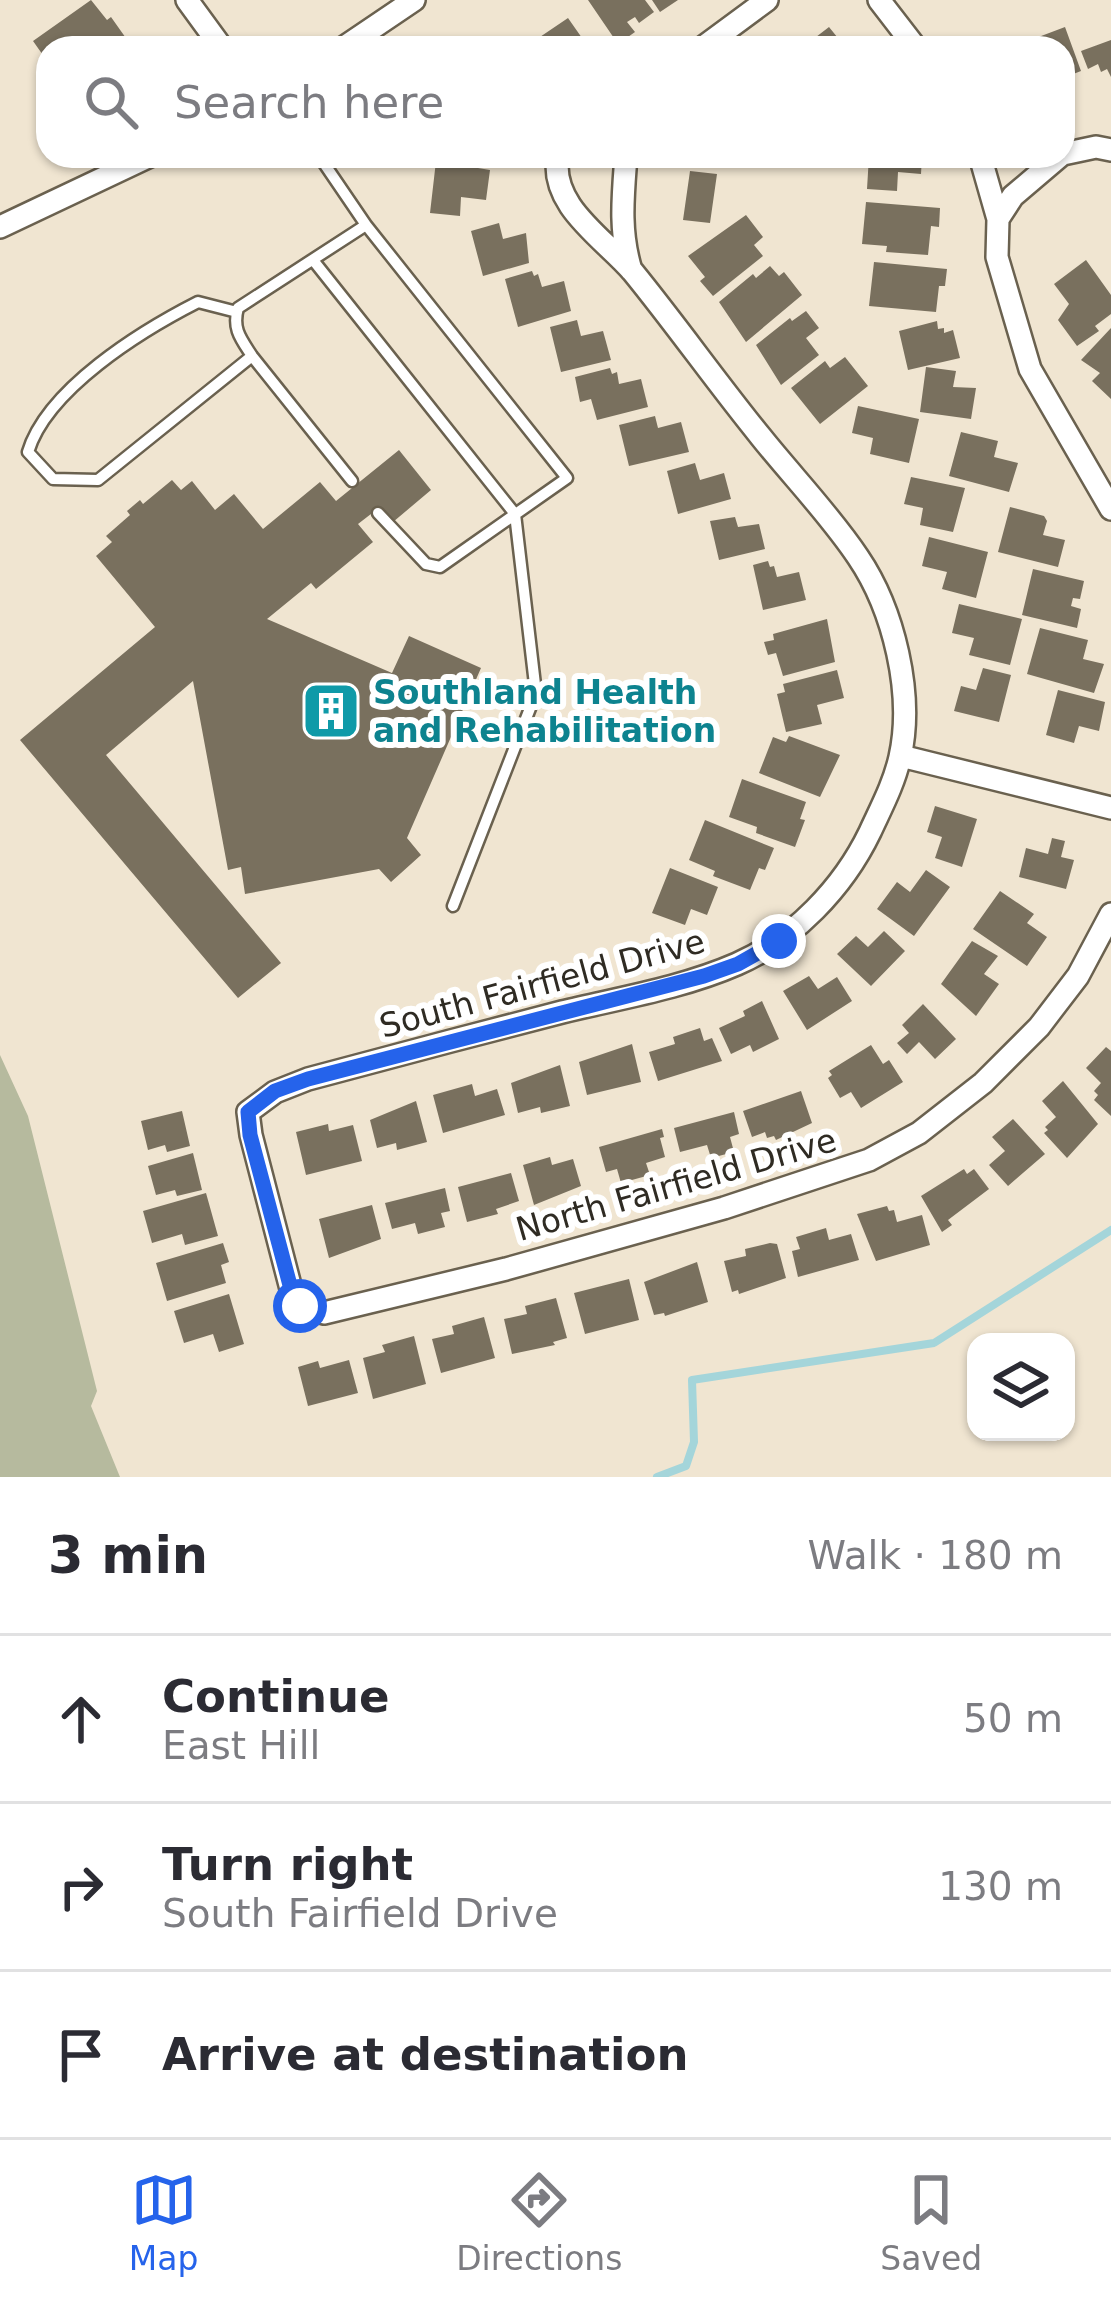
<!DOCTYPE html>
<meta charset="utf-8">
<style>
body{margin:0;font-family:"DejaVu Sans",sans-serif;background:#f2f2f3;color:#2b2b33}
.controls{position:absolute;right:36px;bottom:36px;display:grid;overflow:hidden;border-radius:24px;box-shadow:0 3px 9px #0004}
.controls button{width:108px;height:108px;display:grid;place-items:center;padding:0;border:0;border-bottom:3px solid #e1e1e2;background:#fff;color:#2b2b33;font:60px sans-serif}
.stop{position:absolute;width:36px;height:36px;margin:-27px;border:9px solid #2563eb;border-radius:50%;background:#fff}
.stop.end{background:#2563eb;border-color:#fff;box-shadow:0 3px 12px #0008}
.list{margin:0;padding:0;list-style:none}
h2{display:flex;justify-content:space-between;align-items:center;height:156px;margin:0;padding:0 48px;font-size:51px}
h2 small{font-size:39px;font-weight:400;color:#7c7c81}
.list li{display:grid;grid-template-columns:78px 1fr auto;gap:36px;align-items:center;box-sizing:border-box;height:168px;padding:0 48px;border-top:3px solid #e1e1e2}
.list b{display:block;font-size:45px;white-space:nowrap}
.list p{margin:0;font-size:39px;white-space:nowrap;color:#7c7c81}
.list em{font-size:39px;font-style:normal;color:#7c7c81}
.icon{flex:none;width:66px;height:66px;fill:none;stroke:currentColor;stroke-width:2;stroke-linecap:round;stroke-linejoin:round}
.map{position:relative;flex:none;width:1111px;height:1477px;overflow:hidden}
.search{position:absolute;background:#fff;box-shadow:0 3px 9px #0004;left:36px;right:36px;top:36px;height:132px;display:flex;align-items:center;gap:30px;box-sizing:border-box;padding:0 42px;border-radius:36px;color:#7c7c81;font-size:45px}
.sheet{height:660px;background:#fff}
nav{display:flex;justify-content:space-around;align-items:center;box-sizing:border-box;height:168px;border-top:3px solid #e1e1e2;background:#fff;font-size:33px;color:#7c7c81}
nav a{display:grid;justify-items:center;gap:6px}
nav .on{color:#2563eb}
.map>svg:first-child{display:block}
</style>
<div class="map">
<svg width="1111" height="1477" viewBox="0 0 1111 1477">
<rect width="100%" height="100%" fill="#f0e5d1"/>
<path fill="#b6ba9e" d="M0,1055L28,1116L97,1391L91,1406L120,1477H0Z"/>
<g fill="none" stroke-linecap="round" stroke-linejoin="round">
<path stroke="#a4d5da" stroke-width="8" d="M657,1477L686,1466L694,1442L692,1380L934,1343L1111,1230"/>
</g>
<path fill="#79705e" d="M91,0L107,20L111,17L128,41L117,48H48L45,58L33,41Z
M588,0H645L654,12L639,23L635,17L627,22L635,32L618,44Z
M652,0H678L660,12Z
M568,18L582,38L572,44L575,48H539L534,41Z
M829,27L846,48H795L810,36L815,43L818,41L816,37Z
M1065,27L1081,71L1063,78V48H1009Z
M1111,40V77L1107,69L1101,72L1098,64L1088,69L1081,51Z
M869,156H922L921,174L898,172L897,191L867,189Z
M436,161L490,170L486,200L461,197L460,216L430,213Z
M690,171L717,174L710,223L683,220Z
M866,202L940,208L939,227L931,226L928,255L886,252L887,246L862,244Z
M746,215L763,237L754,245L763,256L713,296L700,281L705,277L688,256Z
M499,223L503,239L526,233L529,263L483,276L471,231Z
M1086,260L1111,295V314L1095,326L1099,331L1077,346L1058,320L1069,304L1054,284Z
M874,262L947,269L945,286H939L936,312L869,306Z
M770,266L779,276L784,272L802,295L746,342L719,302L753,274L756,278Z
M532,271L534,276L538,274L542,287L564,281L571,311L518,327L505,279Z
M806,311L819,328L806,338L819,355L781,385L756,345L790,318L792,321Z
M577,320L581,336L603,331L611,360L561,372L550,327Z
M937,321L938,329L944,328V333L953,330L960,358L908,370L899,331Z
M1111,328V399L1092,381L1100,373L1081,360Z
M845,357L868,386L820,424L791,388L825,361L830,368Z
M926,367L956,371L953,387L976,388L971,419L920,412Z
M610,368L612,374L617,372L619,384L641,379L648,407L597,420L591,399L580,402L575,377Z
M858,406L919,419L909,463L870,454L873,438L852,433Z
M655,416L658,428L681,422L689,452L629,466L619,425Z
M961,432L998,441L994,457L1018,463L1009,492L949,476Z
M399,450L431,490L393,522L380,507L358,524L373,542L316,589L311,583L267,619L392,673L409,636L481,668L407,838L421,855L391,882L379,869L245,894L241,867L228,870L193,681L106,755L281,963L238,998L20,740L155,627L96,556L112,542L106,536L130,515L127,511L140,500L143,504L172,480L181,490L192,481L215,510L234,494L263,529L320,482L336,501Z
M695,463L700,480L724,473L731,499L678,514L667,471Z
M911,477L965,488L953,532L920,525L923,508L904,504Z
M1010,507L1044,516L1047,521L1043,535L1065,540L1058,567L998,552Z
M735,517L738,527L759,524L765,549L719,560L710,521Z
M929,537L988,552L976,598L942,589L947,572L922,566Z
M768,561L770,567L774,566L777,577L799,572L806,600L763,610L753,565Z
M1033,569L1084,581L1080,599L1073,598L1071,606L1081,609L1077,628L1022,615Z
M959,604L1022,619L1010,665L969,655L974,638L952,633Z
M827,619L835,662L783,676L776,653L768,655L764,642L774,640L773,634Z
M1040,628L1088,640L1083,659L1104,664L1094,693L1027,674Z
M983,668L1011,675L999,722L954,711L961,686L976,690Z
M837,670L844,698L817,705L822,724L786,732L777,694L785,692L783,684Z
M1058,690L1105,702L1099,731L1079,726L1074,743L1046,735Z
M789,736L840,755L820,797L759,773L773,737L786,742Z
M742,779L806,802L800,819L805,820L795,847L756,833L757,827L729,817Z
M935,806L977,819L962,867L935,858L942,837L927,832Z
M705,820L774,848L765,870L759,868L750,890L713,876L715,871L689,860Z
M1052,838L1065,841L1061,857L1074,860L1066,889L1019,877L1026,848L1048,854Z
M670,868L718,887L707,915L691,909L685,925L652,913Z
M926,870L950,887L914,936L877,909L897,882L910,892Z
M1000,891L1034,914L1027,923L1047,937L1027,966L973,929Z
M884,931L905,951L871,986L837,954L856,936L868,947Z
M972,941L998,956L984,974L999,984L976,1016L941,984Z
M809,976L818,989L837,977L852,1001L807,1030L783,991Z
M762,1001L779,1039L753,1052L750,1045L731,1054L719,1028L745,1016L743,1011Z
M923,1004L956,1039L935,1059L919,1042L907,1054L897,1043L909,1033L902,1025Z
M700,1028L704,1041L712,1038L722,1061L658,1081L649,1052L675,1044L673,1037Z
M632,1044L641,1082L587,1095L579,1062Z
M871,1045L883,1064L889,1060L903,1082L861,1108L851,1092L840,1098L828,1078L832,1075L829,1071Z
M1106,1047L1111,1051V1116L1094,1100L1098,1095L1094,1091L1101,1083L1086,1068Z
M560,1065L570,1106L541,1113L540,1107L518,1113L511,1083Z
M1063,1081L1098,1124L1067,1158L1044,1133L1048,1130L1045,1127L1056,1117L1042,1101Z
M472,1084L475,1096L497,1089L505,1115L443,1133L433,1095Z
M801,1091L812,1123L776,1140L774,1136L767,1138L765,1132L752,1137L743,1111Z
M416,1101L427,1142L397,1150L396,1143L377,1148L370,1120Z
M182,1111L190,1146L167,1152L165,1145L148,1150L141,1121Z
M734,1112L739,1134L730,1137L734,1152L711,1158L707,1145L680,1152L674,1128Z
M1013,1119L1045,1154L1008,1186L989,1165L1005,1151L992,1137Z
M328,1124L329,1131L353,1125L362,1161L306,1175L296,1132Z
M662,1129L664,1137L660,1138L665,1157L646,1163L650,1175L621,1183L617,1169L606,1172L599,1147Z
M193,1153L202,1190L177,1196L175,1190L156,1195L148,1166Z
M550,1157L552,1165L573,1159L581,1186L534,1205L523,1165Z
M964,1169L967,1174L974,1169L989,1189L948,1220L952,1225L942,1232L921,1196Z
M511,1173L519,1201L496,1209L498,1214L467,1222L458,1187Z
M445,1188L450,1211L441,1213L445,1227L418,1234L415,1223L392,1229L385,1203Z
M206,1193L218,1236L185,1245L182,1234L152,1243L143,1211Z
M372,1205L381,1239L329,1258L319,1219Z
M887,1206L889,1211L894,1210L897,1222L922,1215L930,1245L876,1261L857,1214Z
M826,1228L829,1240L851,1234L859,1260L798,1277L792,1251L800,1249L796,1237Z
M223,1243L229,1262L221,1265L226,1283L167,1301L156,1263Z
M770,1243L777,1244L786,1278L739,1294L738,1290L732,1292L724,1261L746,1256L745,1249Z
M697,1262L708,1302L665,1316L664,1313L654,1315L644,1282Z
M629,1279L639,1320L585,1334L574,1293Z
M229,1294L244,1344L219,1352L213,1334L184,1343L174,1311Z
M556,1298L567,1338L553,1342L555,1345L512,1354L504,1319L527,1314L525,1306Z
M484,1317L495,1358L441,1373L432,1339L454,1334L452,1326Z
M414,1336L426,1384L373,1399L363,1358L385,1352L382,1345Z
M349,1360L358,1393L308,1406L298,1367L318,1361L320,1368Z"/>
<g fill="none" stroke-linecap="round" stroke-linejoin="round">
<defs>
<path id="lane" d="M319,156L366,225L238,308C232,329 241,339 252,356L352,481
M366,225L567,478L440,567L426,564L378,513
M313,260L515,514L536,693L453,906
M237,312L198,302C141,331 47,389 28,452L53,479L98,480L252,356"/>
<path id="street" d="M187,0L222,48
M879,0L916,48
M343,48L414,0
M702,48L767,0
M1063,154L1096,147L1111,150
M558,156C549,206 605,239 633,272C677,326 717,383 761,437C793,477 830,515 858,557C894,610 914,694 900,757C894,784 881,808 870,832C843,888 794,939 737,964C682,988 620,998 562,1012C477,1034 393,1056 308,1079L275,1092L248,1112L251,1135L291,1289L300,1306L324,1313L506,1269L724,1208L869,1160L919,1133L983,1083L1039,1027L1078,976L1111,914
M626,156C623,196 619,231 631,270
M980,156L998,219
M1060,156L1013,196L998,219L997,257L1030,369L1111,509
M0,227L150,156
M901,756L1111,808"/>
</defs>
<use href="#lane" stroke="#6a614f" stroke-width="15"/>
<use href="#street" stroke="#6a614f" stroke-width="26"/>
<use href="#lane" stroke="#fff" stroke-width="10"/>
<use href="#street" stroke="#fff" stroke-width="21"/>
</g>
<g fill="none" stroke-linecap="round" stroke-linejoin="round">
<path stroke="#2563eb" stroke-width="15" d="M300,1306L291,1289L250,1135L248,1112L275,1091L308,1079L704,976L738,964L779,941"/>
</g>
<defs>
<symbol id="building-square" viewBox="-11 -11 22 22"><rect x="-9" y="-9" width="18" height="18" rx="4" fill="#0f9aa8" stroke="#fff"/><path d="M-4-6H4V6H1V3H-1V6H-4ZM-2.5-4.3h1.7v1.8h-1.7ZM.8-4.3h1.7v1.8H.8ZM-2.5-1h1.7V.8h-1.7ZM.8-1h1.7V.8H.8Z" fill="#fff"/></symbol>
</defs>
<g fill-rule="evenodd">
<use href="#building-square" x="298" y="678" width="66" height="66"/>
</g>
<g text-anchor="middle" stroke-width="12" stroke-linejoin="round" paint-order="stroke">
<g font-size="33" font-weight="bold" fill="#0d838f" stroke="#fff" text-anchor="start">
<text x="373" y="704">Southland Health<tspan x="373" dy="38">and Rehabilitation</tspan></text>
</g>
<g font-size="33" fill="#2f2b23" stroke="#fff">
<text transform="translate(542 983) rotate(-15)" y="12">South Fairfield Drive</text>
<text transform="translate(676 1184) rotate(-16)" y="12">North Fairfield Drive</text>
</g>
</g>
</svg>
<div class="controls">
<button><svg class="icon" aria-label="layers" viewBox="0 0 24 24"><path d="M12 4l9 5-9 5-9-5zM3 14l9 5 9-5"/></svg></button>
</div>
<div class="stop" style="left:300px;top:1306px"></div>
<div class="stop end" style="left:779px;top:941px"></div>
<div class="search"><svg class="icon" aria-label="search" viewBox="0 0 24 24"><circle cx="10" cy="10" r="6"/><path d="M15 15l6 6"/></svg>Search here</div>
</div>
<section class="sheet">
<h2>3 min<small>Walk · 180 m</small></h2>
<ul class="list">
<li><svg class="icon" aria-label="ahead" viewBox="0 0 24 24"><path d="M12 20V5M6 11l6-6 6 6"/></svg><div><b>Continue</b><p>East Hill</p></div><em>50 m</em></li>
<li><svg class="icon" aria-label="right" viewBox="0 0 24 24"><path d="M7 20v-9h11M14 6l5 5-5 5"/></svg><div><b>Turn right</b><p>South Fairfield Drive</p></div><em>130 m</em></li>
<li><svg class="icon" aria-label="arrive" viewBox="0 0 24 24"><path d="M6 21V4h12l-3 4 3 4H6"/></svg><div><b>Arrive at destination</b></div></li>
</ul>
</section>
<nav>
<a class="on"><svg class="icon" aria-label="map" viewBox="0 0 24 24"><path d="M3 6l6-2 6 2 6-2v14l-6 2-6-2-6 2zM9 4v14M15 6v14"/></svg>Map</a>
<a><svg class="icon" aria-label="directions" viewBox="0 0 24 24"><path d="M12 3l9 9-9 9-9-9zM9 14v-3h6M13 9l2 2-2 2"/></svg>Directions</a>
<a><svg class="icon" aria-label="saved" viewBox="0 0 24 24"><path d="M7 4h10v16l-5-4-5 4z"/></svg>Saved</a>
</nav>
